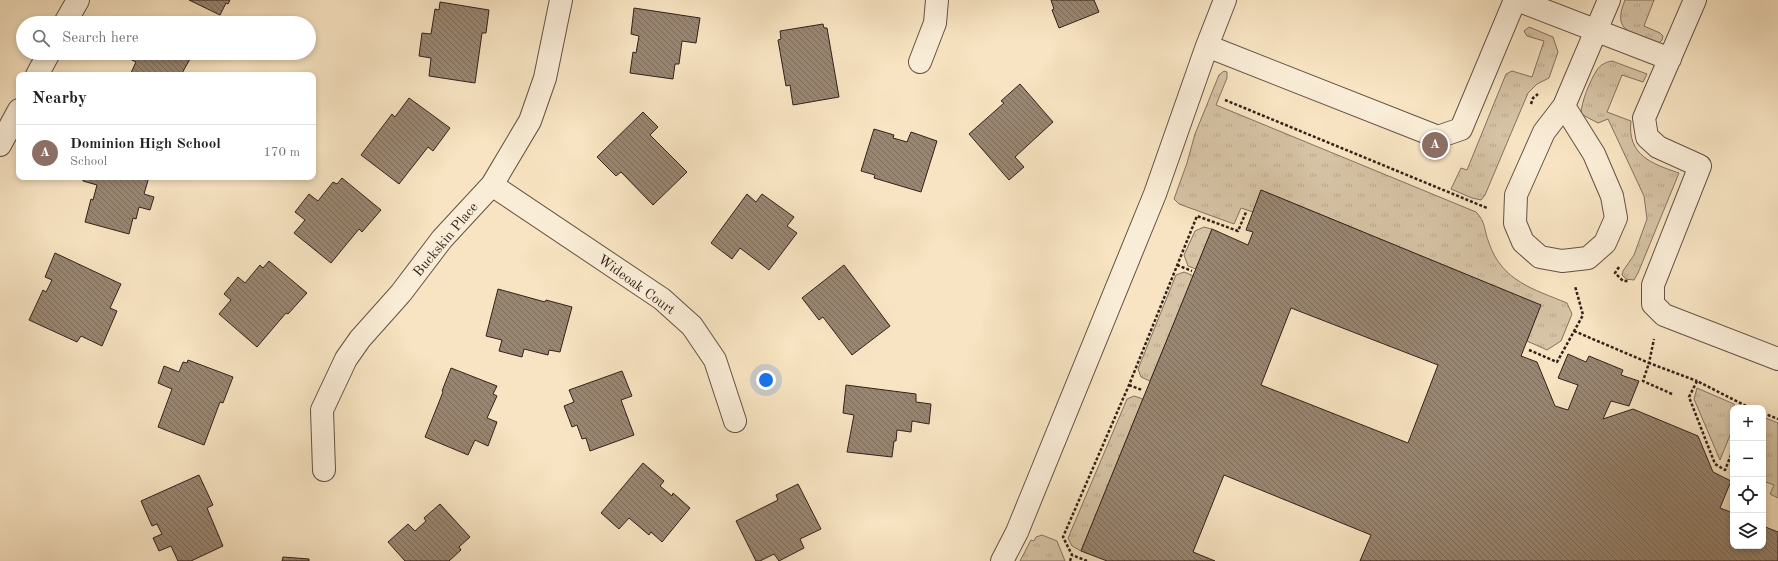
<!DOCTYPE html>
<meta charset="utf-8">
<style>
body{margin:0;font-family:"Old Standard TT",serif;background:#f6f6f6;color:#222}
.controls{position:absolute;right:12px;bottom:12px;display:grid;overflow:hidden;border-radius:8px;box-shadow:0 2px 6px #0003}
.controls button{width:36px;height:36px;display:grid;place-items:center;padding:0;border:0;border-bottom:1px solid #e0e0e0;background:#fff;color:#222;font:20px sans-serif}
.you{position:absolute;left:766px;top:380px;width:14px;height:14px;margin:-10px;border:3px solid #fff;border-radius:50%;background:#1a73e8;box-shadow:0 0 0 6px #1a73e833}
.badge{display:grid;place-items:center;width:26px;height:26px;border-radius:50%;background:#7c3aed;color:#fff;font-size:13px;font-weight:700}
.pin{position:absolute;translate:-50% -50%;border:2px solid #fff;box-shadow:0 1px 4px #0006}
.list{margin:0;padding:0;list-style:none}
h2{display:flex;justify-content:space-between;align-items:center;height:52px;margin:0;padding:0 16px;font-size:17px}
h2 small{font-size:13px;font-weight:400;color:#767676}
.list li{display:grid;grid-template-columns:26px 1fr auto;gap:12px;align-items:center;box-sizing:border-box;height:56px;padding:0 16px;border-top:1px solid #e0e0e0}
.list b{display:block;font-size:15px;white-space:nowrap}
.list p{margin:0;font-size:13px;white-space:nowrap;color:#767676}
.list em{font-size:13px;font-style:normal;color:#767676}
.icon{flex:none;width:22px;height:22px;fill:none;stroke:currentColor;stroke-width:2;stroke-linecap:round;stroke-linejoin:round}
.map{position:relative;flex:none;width:1778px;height:561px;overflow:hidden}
.search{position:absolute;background:#fff;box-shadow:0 2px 6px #0003;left:16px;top:16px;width:300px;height:44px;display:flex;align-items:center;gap:10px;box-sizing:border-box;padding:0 14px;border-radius:22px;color:#767676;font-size:15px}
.panel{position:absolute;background:#fff;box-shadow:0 2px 6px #0003;left:16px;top:72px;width:300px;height:108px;border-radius:8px}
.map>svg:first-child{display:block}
</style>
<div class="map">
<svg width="1778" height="561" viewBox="0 0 1778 561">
<defs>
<pattern id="grass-tufts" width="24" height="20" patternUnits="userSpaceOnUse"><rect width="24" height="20" fill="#d6c3a5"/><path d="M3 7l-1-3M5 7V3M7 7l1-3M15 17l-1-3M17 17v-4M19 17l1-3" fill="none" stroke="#b8a78d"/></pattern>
<pattern id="building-back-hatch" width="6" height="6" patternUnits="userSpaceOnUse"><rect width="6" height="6" fill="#998671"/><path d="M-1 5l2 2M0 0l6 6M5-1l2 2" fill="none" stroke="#7d6d5c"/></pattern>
</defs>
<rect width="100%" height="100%" fill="#f8e4c2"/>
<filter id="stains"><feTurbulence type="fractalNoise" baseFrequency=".005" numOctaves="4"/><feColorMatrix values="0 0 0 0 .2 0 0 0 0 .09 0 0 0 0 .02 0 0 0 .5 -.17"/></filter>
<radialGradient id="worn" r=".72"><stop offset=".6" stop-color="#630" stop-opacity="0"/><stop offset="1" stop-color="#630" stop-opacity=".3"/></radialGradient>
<path fill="url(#grass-tufts)" stroke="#847260" d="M1625,0H1654L1644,26L1660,33L1663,36L1662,40L1659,43C1633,33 1611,33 1625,0Z
M1529,27L1553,37L1558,52L1549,78L1537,84L1528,93L1485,195L1481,200L1472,198L1451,189L1461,168L1467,170L1506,74L1512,71L1532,77L1544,41L1527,36L1524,31Z
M1612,61L1647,74L1643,82L1622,75L1607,112L1631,121C1627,155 1652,164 1679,173L1638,273L1634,280L1626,279L1622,275L1623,271L1634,255L1647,219L1644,196L1608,119L1598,123L1581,114C1581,103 1590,80 1597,70C1600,65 1606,62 1612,61Z
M1224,71L1227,72V78L1216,105L1476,212C1486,222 1484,231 1489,243C1502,281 1533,289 1567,303L1572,314L1561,341L1547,350L1527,341L1540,305L1261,190L1253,212L1241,208L1234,224L1179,204L1174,199L1187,163L1195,134L1219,75Z
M1204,227L1212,229L1196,269L1188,266L1184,255L1195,231Z
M1184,272L1194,276L1150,381L1141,377L1138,369L1176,275Z
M1697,388L1734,404L1736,408H1733V428L1720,460L1694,399Z
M1134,396L1143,399L1081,551L1072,546L1068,538L1127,399Z
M1763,417L1778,423V498L1770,494L1774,485L1763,481Z
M1042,535L1057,541L1065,561H1020L1031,540L1034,541L1036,537Z"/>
<path fill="url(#building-back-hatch)" stroke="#32211a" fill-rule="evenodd" d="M189,0H230L228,4L226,3L220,15Z
M1051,0H1094L1099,12L1059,28L1052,10L1054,9Z
M440,2L489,10L486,33H482L475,83L429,76L431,58L419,56L422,33L431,34L435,9L439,10Z
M634,8L700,18L696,43L682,41L679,64H675L673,79L630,73L633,52L636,53L639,36L631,34Z
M823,24L824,28H827L839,97L793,105L790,85L786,86L778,40L781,39L780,31Z
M131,53H179L190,59L181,75H130L136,62L128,58Z
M1020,84L1053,122L1015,157L1024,167L1009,180L969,134L1004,103L1001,101Z
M409,98L450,128L433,151L428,147L399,184L361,155L392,114L395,117Z
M643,112L658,127L650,135L687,172L653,205L621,172L616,176L597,157Z
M874,129L894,135L893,138L907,142L911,132L937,141L921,192L874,178L875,175L861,171Z
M84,177H149L144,194L154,197L150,210L139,207L136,219L133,218L129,234L85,222L91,199L93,200L97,185L83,181Z
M342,178L381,210L362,232L359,229L331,263L294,233L305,220L295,212L309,194L318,201L333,182L337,184Z
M1261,190L1541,305L1521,356L1537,362L1555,406L1568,410L1578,385L1558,378L1568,354L1586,362L1589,356L1623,370L1621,375L1639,381L1629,406L1611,401L1603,419L1633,409L1698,436L1713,472L1731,481L1720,508L1733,513V546H1763V526L1778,532V561H1360L1371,535L1224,475L1193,552L1215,561H1107L1081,551L1212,229L1248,245L1253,232L1246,230ZM1291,308L1438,365L1408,443L1261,385Z
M747,194L756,202L762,194L794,217L787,226L797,233L769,270L740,248L732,259L711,243Z
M55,253L121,284L110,308L117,311L102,346L81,336L77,342L29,320L43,290L46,292L52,280L45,277Z
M269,261L307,293L288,314L286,313L257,347L219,314L231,300L224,294L238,277L245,283L260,265L263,268Z
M844,265L890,326L852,355L823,317L819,320L802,298Z
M498,289L545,302L546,300L572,307L560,352L549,350L548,355L524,349L522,357L499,351L502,340L486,336Z
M188,360L233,377L223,403L220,402L204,445L158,427L172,389L158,383L164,366L179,372L183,362L187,363Z
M451,368L497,386L493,394L497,396L487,418L497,422L488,446L475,440L468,455L425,437L443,392L442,391Z
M622,371L632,396L621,400L634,435L590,451L586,438L582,439L577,425L572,427L564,406L574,402L569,390Z
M846,385L916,394V402L931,404L929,424L912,421L911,432L897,430L896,441H894L892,457L847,452L854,415L843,413Z
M643,463L664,481L660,486L672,496L673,493L690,508L662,542L651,532L649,535L629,518L619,529L601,513Z
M199,475L213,505L207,508L223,546L191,561H178L171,546L159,551L153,538L162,534L157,524L152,526L141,501Z
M798,484L821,529L800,539L804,548L779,561L774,554L760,561H756L736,521L778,500L776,495Z
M440,504L470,537L459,547L461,550L449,561H405L388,542L408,524L415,531L426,521L424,518Z
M283,557L309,559V561H282Z"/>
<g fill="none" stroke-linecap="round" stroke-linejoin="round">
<defs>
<path id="minor" d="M1517,0L1670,59
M1695,0L1644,118L1647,137L1658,147L1700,166L1653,285V304L1664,315L1778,359
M65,23L78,0
M1207,46L1438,137L1461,129L1515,0
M920,62L935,23L937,0
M37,75L49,53
M1564,106L1594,154L1612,196L1616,218L1605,243L1588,258L1562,261L1540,257L1523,242L1515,223L1516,195L1544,132L1564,106L1609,0
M0,145L19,110
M492,185L662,299L692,326L715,360L735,421
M324,470L322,410L346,359L360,339L401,293L442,239L492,185L530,121L545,78L561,0
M1002,561L1017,532L1155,194L1207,46L1225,0"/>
</defs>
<use href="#minor" stroke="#645244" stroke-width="24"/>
<path stroke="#32211a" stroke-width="2.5" stroke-dasharray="3 2" stroke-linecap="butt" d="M1225,100L1487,208
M1531,104L1533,98L1538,94
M1177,265L1192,271
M1619,267L1615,273L1623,281H1628
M1574,331L1649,363L1654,339
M1529,350L1557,362L1583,315L1575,286
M1129,385L1142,390
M1672,394L1643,381L1649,363L1697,381
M1763,413L1778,419
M1733,450L1725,470L1715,464L1689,397L1697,381L1750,408
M1070,561L1072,555
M1087,561L1072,555L1063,537L1129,385L1197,216L1238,231L1246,212"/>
<use href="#minor" stroke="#faedd7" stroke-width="22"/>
</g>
<g text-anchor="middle" stroke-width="3" stroke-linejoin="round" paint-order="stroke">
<g font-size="14" fill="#32211a" stroke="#faedd7">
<text transform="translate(445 239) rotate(-50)" y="5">Buckskin Place</text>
<text transform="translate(637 284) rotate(36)" y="5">Wideoak Court</text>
</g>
</g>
<rect width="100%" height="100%" filter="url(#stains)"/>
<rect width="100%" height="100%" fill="url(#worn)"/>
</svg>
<div class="controls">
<button>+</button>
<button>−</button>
<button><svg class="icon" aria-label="locate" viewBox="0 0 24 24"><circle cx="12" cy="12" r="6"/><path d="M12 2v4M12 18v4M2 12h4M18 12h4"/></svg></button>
<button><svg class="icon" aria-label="layers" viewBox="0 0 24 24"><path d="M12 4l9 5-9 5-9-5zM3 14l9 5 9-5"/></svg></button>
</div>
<div class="you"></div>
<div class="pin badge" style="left:1435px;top:145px;background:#8d6e63">A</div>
<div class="search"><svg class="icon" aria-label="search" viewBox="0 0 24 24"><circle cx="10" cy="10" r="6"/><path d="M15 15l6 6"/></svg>Search here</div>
<section class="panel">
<h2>Nearby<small></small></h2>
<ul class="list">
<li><span class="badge" style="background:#8d6e63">A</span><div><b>Dominion High School</b><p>School</p></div><em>170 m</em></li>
</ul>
</section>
</div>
